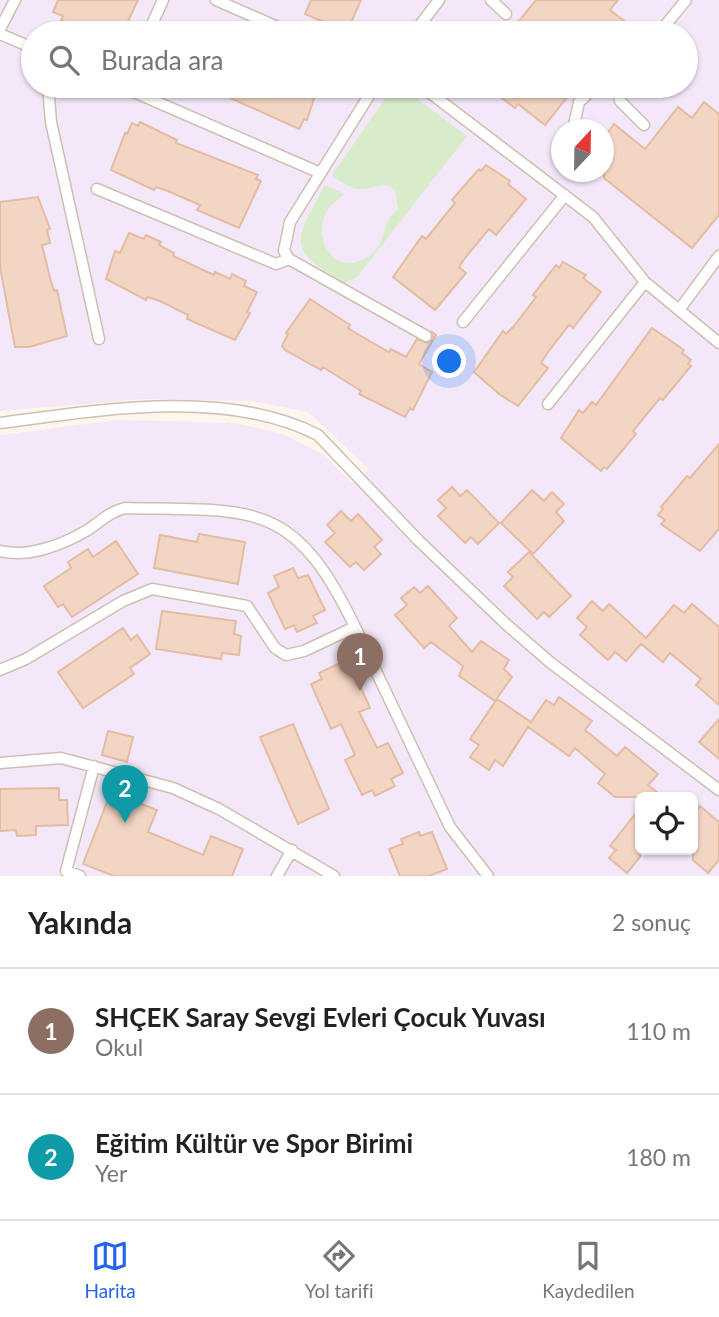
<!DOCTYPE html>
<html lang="tr">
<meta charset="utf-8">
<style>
body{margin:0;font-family:Lato,sans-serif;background:#f6f6f6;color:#222}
.controls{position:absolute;right:21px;bottom:21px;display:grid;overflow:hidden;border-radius:10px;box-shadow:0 2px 5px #0004}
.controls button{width:63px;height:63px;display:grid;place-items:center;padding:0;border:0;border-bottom:2px solid #e0e0e0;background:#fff;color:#222;font:35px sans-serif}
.compass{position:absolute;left:551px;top:119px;width:63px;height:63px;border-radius:50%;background:#fff;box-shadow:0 2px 5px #0004;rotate:22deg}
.you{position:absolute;left:450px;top:362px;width:24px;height:24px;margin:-18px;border:5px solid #fff;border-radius:50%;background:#1a73e8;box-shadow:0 0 0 10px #1a73e833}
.badge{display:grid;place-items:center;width:46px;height:46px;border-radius:50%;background:#2563eb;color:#fff;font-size:23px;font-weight:700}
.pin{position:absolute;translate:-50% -58px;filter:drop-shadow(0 2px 4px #0008)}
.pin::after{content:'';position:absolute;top:37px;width:24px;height:21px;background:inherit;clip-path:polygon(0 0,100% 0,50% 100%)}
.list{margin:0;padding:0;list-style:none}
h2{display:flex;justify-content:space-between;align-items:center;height:91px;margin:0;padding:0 28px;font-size:30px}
h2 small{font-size:23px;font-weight:400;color:#767676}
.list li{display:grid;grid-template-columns:46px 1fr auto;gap:21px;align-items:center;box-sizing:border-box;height:126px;padding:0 28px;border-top:2px solid #e0e0e0}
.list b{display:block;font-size:26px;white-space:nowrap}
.list p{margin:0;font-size:23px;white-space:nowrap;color:#767676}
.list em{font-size:23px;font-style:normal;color:#767676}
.icon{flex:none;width:38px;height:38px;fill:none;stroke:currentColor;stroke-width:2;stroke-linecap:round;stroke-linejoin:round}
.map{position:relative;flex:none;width:719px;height:876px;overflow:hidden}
.search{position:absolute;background:#fff;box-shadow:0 2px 5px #0004;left:21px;right:21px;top:21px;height:77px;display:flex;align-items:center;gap:18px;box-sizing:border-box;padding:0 24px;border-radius:38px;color:#767676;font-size:26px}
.sheet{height:343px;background:#fff}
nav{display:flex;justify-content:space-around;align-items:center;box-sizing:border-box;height:98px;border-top:2px solid #e0e0e0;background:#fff;font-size:19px;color:#767676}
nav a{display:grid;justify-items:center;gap:4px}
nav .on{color:#2563eb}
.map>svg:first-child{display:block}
</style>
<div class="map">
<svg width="719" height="876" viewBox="0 0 719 876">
<rect width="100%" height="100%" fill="#fdf6ec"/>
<path fill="#f3e8fa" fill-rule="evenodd" d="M0,0H719V876H0V435L117,420L235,423L283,434L324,455L353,484L369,469L308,412L252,401L145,399L0,411ZM33,33H686V86H33ZM562,130H604V172H562ZM640,797H693V850H640Z"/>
<path fill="#d8ecc9" d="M392,89L405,90L467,136L357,277L345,283C283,249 296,239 325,185L344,194C339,199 332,203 328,209C310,237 334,277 366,258C381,250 383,234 388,221C390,215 395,214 398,209L395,190C383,180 375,189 362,189C352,190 339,181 332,175Z"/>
<path fill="#f3d5c3" stroke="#e6bba3" stroke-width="2" d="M58,0H138L128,21L143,26L141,33H71L74,26L61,20L63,16L53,12Z
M311,0H361L347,32L305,14Z
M536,0H618L610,10L640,33H509Z
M204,86H318L307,120L304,119L299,129Z
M486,86H576L545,125L518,104L515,108Z
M704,102L719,114V215L692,248L604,178V138L614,124L645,149L678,107L692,118Z
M140,122L177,140L176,143L258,175L256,179L261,181L239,228L197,210L200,205L168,191L156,187L154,190L111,170L125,133L127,134L132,123L138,126Z
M486,165L510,181L508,184L526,199L496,235L489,229L465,258L459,267L466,273L435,310L393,277L422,236L426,239L455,203L452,200L479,169L481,171Z
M38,197L50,229L47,230L50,243L42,245L50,278L54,291L57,290L67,336L29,347H15L0,267V202Z
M129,233L144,239L146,235L161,242L159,245L174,253L173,256L214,275L215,272L230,279L232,274L246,281L244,286L257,292L247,312L250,313L235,340L187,319L188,315L160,301L147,297L146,300L106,279L115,251L120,253Z
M563,262L586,275L583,278L601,292L573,328L569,325L548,352L541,363L548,368L518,406L499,394L474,372L503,331L506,334L514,326L536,297L533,295L556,265L559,268Z
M310,299L350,325L348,328L359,335L389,352L391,349L406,357L417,339L427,343L433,339L432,332L436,335L419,364L432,372L413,410L410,408L405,417L359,394L361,391L323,367L321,370L285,350L282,346L288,334L286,333Z
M652,328L684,350L682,353L691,360L688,364L691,366L663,400L660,398L633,431L636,434L607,469L604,467L601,471L561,438L579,410L583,413L592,402L596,405Z
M719,444V529L700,551L661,524L665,520L658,515L663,509L661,507L687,476L690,478Z
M452,487L460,496L467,490L499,523L478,544L471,537L465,543L438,516L446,508L438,500Z
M532,490L544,501L552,492L564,504L556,512L564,521L533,554L501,523Z
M341,511L351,521L358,514L382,540L374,547L381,554L364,570L356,562L350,567L325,542L335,533L327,525Z
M199,534L245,542L238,584L154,568L160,535L197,542Z
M116,541L138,574L72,617L63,604L58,607L44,586L71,568L68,562L88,549L93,557Z
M529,552L571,596L549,617L544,612L537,619L504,586L513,577L508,572Z
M293,568L298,578L308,575L325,610L313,616L317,623L297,632L294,625L285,629L268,593L279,587L274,576Z
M428,586L457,618L449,626L472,652L481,641L509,660L504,669L512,677L495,701L459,676L463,666L431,642L424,648L395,615L407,605L401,598L414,587L420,593Z
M592,601L603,611L609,604L646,638L674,605L684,613L692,604L719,627V705L696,685L701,679L670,653L663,662L641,644L626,661L615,652L608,660L580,635L587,627L577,618Z
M162,611L236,621L234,634L241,636L239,655L222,653L221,659L156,649Z
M123,628L131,640L137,635L150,654L130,668L134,674L83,708L58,672Z
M338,664L341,671L352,667L370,708L359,712L377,748L388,743L403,773L391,779L395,786L375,796L372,790L362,795L345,760L355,755L341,724L331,729L311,684L322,679L319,673Z
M559,697L592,721L585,730L617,756L625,747L658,774L648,785L663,797H615L598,783L605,774L575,748L569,756L528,727L503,766L495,760L489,770L470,757L479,745L470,739L497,699L531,722L546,700L554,705Z
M719,719V759L699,742Z
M293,724L329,809L298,824L260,737Z
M108,731L133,737L127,762L102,755Z
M59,788V800H67L68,825L36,826V835L17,836L16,830L0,831V789Z
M111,792L157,810L148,832L203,855L211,836L243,849L232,876H114L83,864Z
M700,806L719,822V860L708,873L693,860V815Z
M640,808V857L627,873L609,858L616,850L610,846Z
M419,832L420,836L432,832L447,869L429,876H400L389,849L403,844L401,839Z"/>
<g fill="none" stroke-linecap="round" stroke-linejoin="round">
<defs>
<path id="service" d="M216,0L291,33
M491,0L506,14
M0,29L15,0
M148,33L163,0
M414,33L439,0
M659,33L686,0
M0,34L33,48
M48,86L51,122L99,339
M120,86L318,172
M375,86L290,222L284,251L289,259L426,336
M421,86L593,217L645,282L719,343
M617,86L620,101L644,125
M573,130L579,102L596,86
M97,189L276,264L289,259
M679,310L719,256
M463,322L565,195
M548,404L645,282
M0,423C98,410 228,388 318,435L419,541L507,625L551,663L719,790
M0,551C28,558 62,545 86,531C100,522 109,512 125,508C253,511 293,498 355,627
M0,670L26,659L123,601L152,589L247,606L275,648L286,655L304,651L355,627L450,827L488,876
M0,763L61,758L173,788L219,809L334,876
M80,876L66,871L94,766
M277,876L292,850"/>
</defs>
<use href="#service" stroke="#d1beb0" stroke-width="13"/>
<use href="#service" stroke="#fff" stroke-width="10"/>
</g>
</svg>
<div class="controls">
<button><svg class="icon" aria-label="locate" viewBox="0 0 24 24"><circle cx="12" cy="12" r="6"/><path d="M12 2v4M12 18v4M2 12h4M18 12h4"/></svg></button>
</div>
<svg class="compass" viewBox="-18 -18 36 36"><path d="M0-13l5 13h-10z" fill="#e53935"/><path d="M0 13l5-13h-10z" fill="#767676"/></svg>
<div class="you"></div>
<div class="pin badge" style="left:360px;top:691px;background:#8d6e63">1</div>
<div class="pin badge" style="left:125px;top:823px;background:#0f9aa8">2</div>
<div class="search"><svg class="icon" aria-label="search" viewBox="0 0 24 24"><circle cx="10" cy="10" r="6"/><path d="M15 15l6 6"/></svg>Burada ara</div>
</div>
<section class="sheet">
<h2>Yakında<small>2 sonuç</small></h2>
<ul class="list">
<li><span class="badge" style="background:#8d6e63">1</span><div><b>SHÇEK Saray Sevgi Evleri Çocuk Yuvası</b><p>Okul</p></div><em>110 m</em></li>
<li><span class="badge" style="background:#0f9aa8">2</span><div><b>Eğitim Kültür ve Spor Birimi</b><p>Yer</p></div><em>180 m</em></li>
</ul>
</section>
<nav>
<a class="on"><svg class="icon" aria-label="map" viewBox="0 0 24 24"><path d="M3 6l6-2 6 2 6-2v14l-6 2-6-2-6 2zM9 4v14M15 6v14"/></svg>Harita</a>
<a><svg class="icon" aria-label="directions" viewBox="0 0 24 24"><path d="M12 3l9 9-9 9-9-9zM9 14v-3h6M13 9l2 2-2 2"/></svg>Yol tarifi</a>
<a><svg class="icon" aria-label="saved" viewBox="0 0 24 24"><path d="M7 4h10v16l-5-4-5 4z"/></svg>Kaydedilen</a>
</nav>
